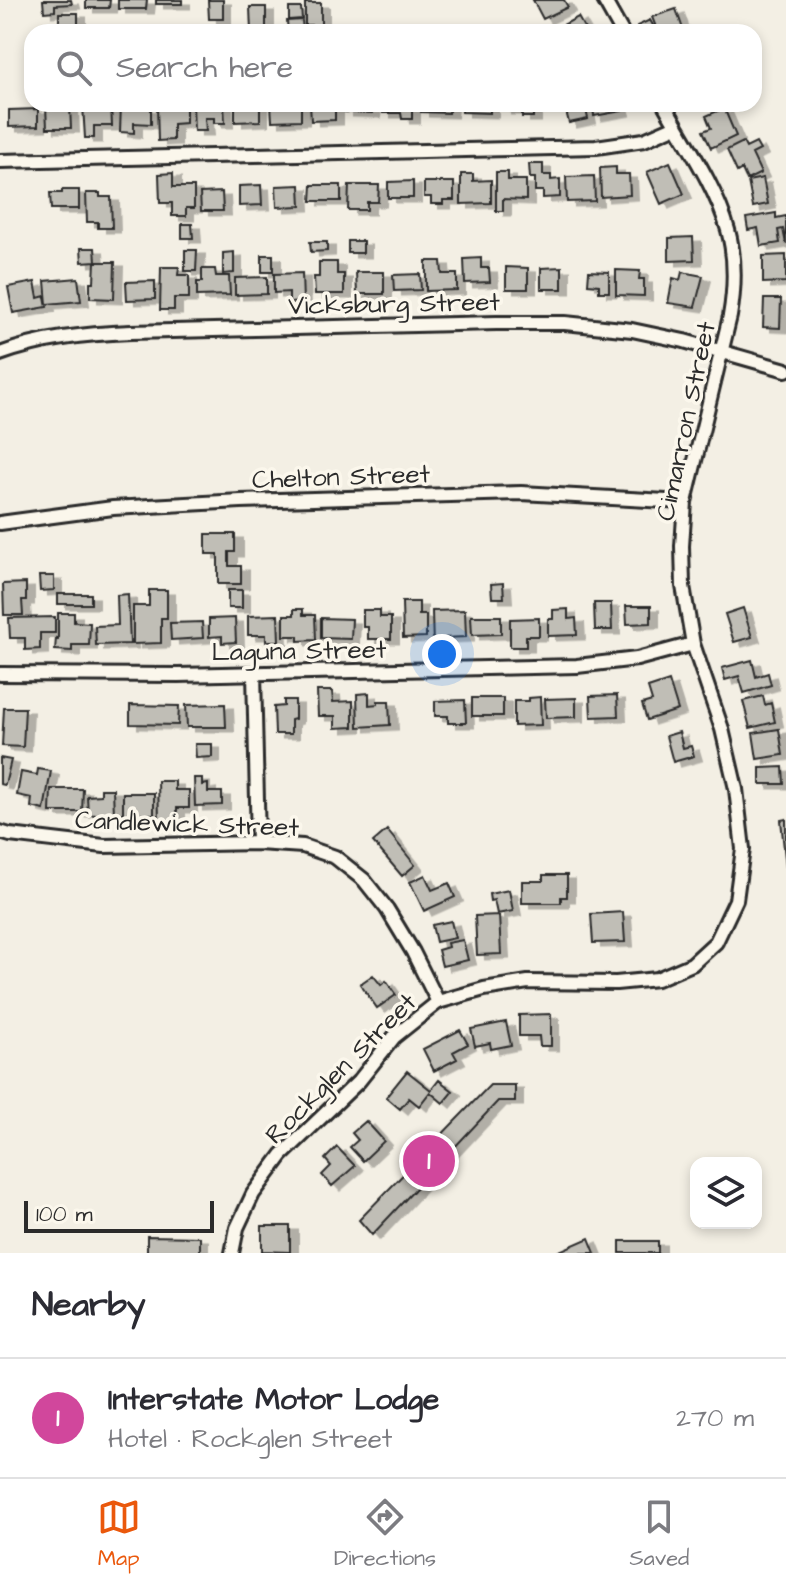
<!DOCTYPE html>
<meta charset="utf-8">
<style>
body{margin:0;font-family:"Architects Daughter",sans-serif;background:#f7f7f7;color:#2b2b33}
.controls{position:absolute;right:24px;bottom:24px;display:grid;overflow:hidden;border-radius:16px;box-shadow:0 4px 12px #0003}
.controls button{width:72px;height:72px;display:grid;place-items:center;padding:0;border:0;border-bottom:2px solid #e1e1e2;background:#fff;color:#2b2b33;font:40px sans-serif}
.scale{position:absolute;left:24px;bottom:20px;width:190px;box-sizing:border-box;padding-left:8px;border:4px solid #2b2b2b;border-top:0;font-size:22px;line-height:28px;white-space:nowrap;color:#2b2b2b;-webkit-text-stroke:6px #fbf7ec;paint-order:stroke}
.you{position:absolute;left:442px;top:654px;width:28px;height:28px;margin:-20px;border:6px solid #fff;border-radius:50%;background:#1a73e8;box-shadow:0 0 0 12px #1a73e833}
.badge{display:grid;place-items:center;width:52px;height:52px;border-radius:50%;background:#ea580c;color:#fff;font-size:26px;font-weight:700}
.pin{position:absolute;translate:-50% -50%;border:4px solid #fff;box-shadow:0 2px 8px #0006}
.list{margin:0;padding:0;list-style:none}
h2{display:flex;justify-content:space-between;align-items:center;height:104px;margin:0;padding:0 32px;font-size:34px}
h2 small{font-size:26px;font-weight:400;color:#7c7c81}
.list li{display:grid;grid-template-columns:52px 1fr auto;gap:24px;align-items:center;box-sizing:border-box;height:120px;padding:0 32px;border-top:2px solid #e1e1e2}
.list b{display:block;font-size:30px;white-space:nowrap}
.list p{margin:0;font-size:26px;white-space:nowrap;color:#7c7c81}
.list em{font-size:26px;font-style:normal;color:#7c7c81}
.icon{flex:none;width:44px;height:44px;fill:none;stroke:currentColor;stroke-width:2;stroke-linecap:round;stroke-linejoin:round}
.map{position:relative;flex:none;width:786px;height:1253px;overflow:hidden}
.search{position:absolute;background:#fff;box-shadow:0 4px 12px #0003;left:24px;right:24px;top:24px;height:88px;display:flex;align-items:center;gap:20px;box-sizing:border-box;padding:0 28px;border-radius:24px;color:#7c7c81;font-size:30px}
.sheet{height:224px;background:#fff}
nav{display:flex;justify-content:space-around;align-items:center;box-sizing:border-box;height:112px;border-top:2px solid #e1e1e2;background:#fff;font-size:22px;color:#7c7c81}
nav a{display:grid;justify-items:center;gap:4px}
nav .on{color:#ea580c}
.map>svg:first-child{display:block}
</style>
<div class="map">
<svg width="786" height="1253" viewBox="0 0 786 1253">
<defs>
<filter id="shadow"><feDropShadow dx="8" dy="4.5" stdDeviation="0" flood-color="#0004"/></filter>
</defs>
<rect width="100%" height="100%" fill="#f3efe4"/>
<filter id="ink" filterUnits="userSpaceOnUse"><feTurbulence type="fractalNoise" baseFrequency=".0125" numOctaves="2"/><feDisplacementMap in="SourceGraphic" scale="16" xChannelSelector="R" yChannelSelector="G"/><feConvolveMatrix kernelMatrix="1 2 1 2 8 2 1 2 1" color-interpolation-filters="sRGB"/></filter>
<g filter="url(#ink)">
<path fill="#c0beb6" stroke="#2b2b2b" stroke-width="2" filter="url(#shadow)" d="M43,0H71L72,4L55,5V11L44,12Z
M86,0H110L109,8H86Z
M118,0H147L146,9H118Z
M156,0H182V4H156Z
M208,0H223V19H209Z
M533,0H564L568,7L543,19Z
M305,3H321V25H305Z
M250,7H266V32H251Z
M289,8H301L302,19L289,20Z
M676,9L683,29L674,32H658L652,17Z
M59,13H78V28L59,29Z
M578,17L586,31L585,32H550Z
M302,20L303,32H288L287,21Z
M650,20L655,29L650,32H640L637,26Z
M111,104L112,126H94V138H85L83,105Z
M121,104H134V107L151,108V124L134,123V133L120,132Z
M157,104H186V123L173,124V140L158,141Z
M193,104H224L225,123H214V118H205L206,131H194Z
M235,104H260V121L235,122Z
M271,104H301V120L272,121Z
M310,104H335V120L311,121Z
M345,104H373L372,113L345,112Z
M383,104H412V119H402L401,113H383Z
M421,104H450L449,113L421,112Z
M462,104H490V113L462,112Z
M502,104H533V117H522V110H503Z
M585,104L588,119L569,123L565,107Z
M602,104H620L622,111L594,116L593,105Z
M46,106H70L71,128H47Z
M724,108L736,136L711,148L703,131L711,128L706,116Z
M38,109V126L9,127V110Z
M743,142L746,148L756,143L760,150L752,154L761,173L747,180L742,169L737,172L727,150Z
M670,162L684,194L661,204L647,172Z
M529,164H543V175H551V180L560,179V197L543,198V191H535V178H530Z
M616,167V174H629L630,195L601,197L600,168Z
M496,172H508V180H526V200L503,199V211H496Z
M173,173V187H194V208H186V216H172V203H160L159,174Z
M461,174H473V181L491,180V203L461,204Z
M594,176L595,201L567,202L566,177Z
M763,178L768,204L753,207L748,181Z
M413,181V198H388V182Z
M424,182H454V200H443V204H431V197H424Z
M261,185L262,205L239,206V186Z
M300,185L301,206L277,207L276,186Z
M312,185H341V201H311Z
M349,185H379L378,202H367V210H348Z
M62,190H79V209H51L50,193H62Z
M222,192L223,211H201L200,193Z
M86,193H100V197H111L112,228H98V222H87Z
M776,213V218L786,216V244L783,229L778,230L780,243L761,246L758,228L748,230L746,218Z
M182,224H192L193,238H182Z
M693,237L694,260L669,261V238Z
M348,241H363V253H348Z
M310,242H327V251L311,252Z
M81,248H95L96,261L82,262Z
M185,250H197L196,271H185Z
M234,252V273L223,274V253Z
M262,255H273V272H262Z
M786,255V282L763,283V256Z
M481,258V268H489L490,282L465,283L464,259Z
M426,261H441L442,274H457V290L426,291Z
M95,262H115L114,299L90,298V282H94Z
M319,262H337V274H344V294H315L314,277H319Z
M161,267H179L178,275H189V298H174V310H160Z
M506,267L528,268V289H506Z
M562,267V289H541V268Z
M202,269H215L216,276H229L230,295L197,296V282H202Z
M616,270L640,271L639,279H644V296L616,295Z
M589,271L609,272V292H599V285L588,284Z
M356,272H384V294H357Z
M682,272L703,276L695,307L668,303L673,278L680,280Z
M302,273L303,302L289,303V292L274,293V274Z
M420,274L421,290L394,291L393,275Z
M267,277V294L235,295V278Z
M78,278L81,301L47,304L45,281Z
M155,281V299L127,300L126,282Z
M35,282L38,298L45,296L47,307L13,313L8,287Z
M764,299H781L780,328L763,327Z
M206,534H235V552H229V566H241V584H218V554H206Z
M39,576H54V590L40,591Z
M26,583V600H22L23,615H4L3,584Z
M503,583L504,598H492L491,584Z
M149,590H167V618H161V643L133,644V606H149Z
M228,590H242V608H228Z
M58,594H91V604H58Z
M128,594L130,644L96,645L95,626L118,625L117,595Z
M402,602H419V615H426V637L403,638Z
M594,603H611L612,630H595Z
M626,606H651V623L627,624Z
M743,608L752,637L734,642L725,614Z
M294,609H303V615H315L316,640L298,641V636H284V615H294Z
M568,609V619L576,618L577,635L548,636V619H553V610Z
M363,610H380V617H391V639H368V627H363Z
M465,610L466,637L443,638L444,647H433L432,611Z
M58,613H74V622L90,623L89,645H72V651L55,650L56,638L58,639Z
M278,615L279,641H266V635H248V616Z
M471,616H501V634L472,635Z
M55,617V633H40V649L25,650V638H10L9,618Z
M235,618L236,642L222,643V636L209,637V619Z
M321,618L352,619L351,639L321,638Z
M539,618V636H526V647H510V619Z
M202,622L203,638L171,640L170,623Z
M752,660L756,677L768,673L771,685L744,693L739,676L725,680L722,668Z
M669,681L678,710L647,720L642,704L652,701L648,688Z
M317,691H332L333,702L353,701V727L335,728V716H318Z
M369,693V705L378,704V701H389L390,725L358,727L357,694Z
M617,695L618,716L591,717L590,696Z
M763,696L765,705L771,703L775,722L750,728L743,701Z
M540,697L541,725L514,726V701H529V698Z
M472,698H503V716H472Z
M576,698V717L546,718L545,699Z
M284,700H295V719L291,720V734H275L274,707L284,706Z
M465,700L466,723H448V716H435V701Z
M225,704L226,727H187L186,705Z
M130,705L179,706L178,725L130,724Z
M4,708H25L23,747L2,746Z
M779,729L783,755L757,759L753,733Z
M679,732L683,748L691,746L694,756L673,762L666,736Z
M195,744H212V757L196,758Z
M0,758L11,760L5,785L0,784Z
M783,767L784,784H760V768Z
M38,769L51,771L44,810L31,807L32,798L17,795L21,772L37,775Z
M194,778H202V785L208,784V792H222V805L195,806Z
M158,781H175V790H189V808H177V820H159Z
M51,789H83L82,812H50Z
M101,789H113L114,814L88,815L87,796L101,795Z
M123,793H154V814L123,815Z
M786,819V868L781,820Z
M387,830L415,865L402,876L373,842Z
M425,875L432,890L449,883L455,897L424,911L410,882Z
M543,875H567V897H561V903H522V881H543Z
M509,890L513,911L497,914L494,900L490,901L489,894Z
M623,912L625,942L593,943L591,914Z
M499,915L501,954L477,955L475,916Z
M451,921L455,938L436,942L432,925Z
M463,940L468,960L442,966L438,950L448,947L447,943Z
M373,975L381,985L386,981L396,995L377,1008L360,984Z
M551,1014V1046H540L539,1036H519V1015Z
M506,1022L511,1045L491,1049L490,1043L475,1046L471,1029Z
M460,1030L468,1044L453,1052L457,1059L434,1071L423,1049Z
M407,1071L431,1090L439,1080L453,1091L443,1103L430,1092L419,1106L409,1098L400,1109L386,1097Z
M490,1085H515V1101H498L372,1235L359,1220Z
M366,1121L384,1141L363,1161L350,1147L358,1140L352,1133Z
M337,1147L355,1166L332,1186L322,1175L331,1166L325,1159Z
M262,1226H290V1252L262,1251Z
M147,1236L200,1237V1253H147Z
M589,1238L595,1253H558L557,1252Z
M620,1241H658V1253H620Z"/>
<g fill="none" stroke-linecap="round" stroke-linejoin="round">
<defs>
<path id="minor" d="M604,0L622,32
M0,161L596,147L644,140L676,126
M0,354C43,338 86,334 131,332L496,323H565L632,330L684,341L786,370
M0,523L113,508L241,501L521,493L685,502
M254,673L258,843
M0,674L178,675L577,666L637,659L693,644
M0,832L10,835L104,846L258,843L303,846L335,857L364,880L387,909L413,952L438,1002
M232,1253L237,1228L253,1194L282,1155L359,1081L394,1037L438,1002L484,989L528,982L616,983L657,979L692,964L716,942L736,900L743,849L736,789L722,729L693,644L683,586L682,546L685,502L730,316C735,287 736,259 728,230C716,187 686,143 664,104"/>
</defs>
<use href="#minor" stroke="#2b2b2b" stroke-width="18"/>
<use href="#minor" stroke="#fbf7ec" stroke-width="12"/>
</g>
</g>
<g text-anchor="middle" stroke-width="7" stroke-linejoin="round" paint-order="stroke">
<g font-size="26" fill="#2b2b2b" stroke="#fbf7ec">
<text transform="translate(394 303) rotate(-1)" y="9">Vicksburg Street</text>
<text transform="translate(685 421) rotate(-78)" y="9">Cimarron Street</text>
<text transform="translate(341 476) rotate(-2)" y="9">Chelton Street</text>
<text transform="translate(299 650) rotate(-1)" y="9">Laguna Street</text>
<text transform="translate(187 823) rotate(2)" y="9">Candlewick Street</text>
<text transform="translate(340 1068) rotate(-45)" y="9">Rockglen Street</text>
</g>
</g>
</svg>
<div class="controls">
<button><svg class="icon" aria-label="layers" viewBox="0 0 24 24"><path d="M12 4l9 5-9 5-9-5zM3 14l9 5 9-5"/></svg></button>
</div>
<div class="scale">100 m</div>
<div class="you"></div>
<div class="pin badge" style="left:429px;top:1161px;background:#d1479c">1</div>
<div class="search"><svg class="icon" aria-label="search" viewBox="0 0 24 24"><circle cx="10" cy="10" r="6"/><path d="M15 15l6 6"/></svg>Search here</div>
</div>
<section class="sheet">
<h2>Nearby<small></small></h2>
<ul class="list">
<li><span class="badge" style="background:#d1479c">1</span><div><b>Interstate Motor Lodge</b><p>Hotel · Rockglen Street</p></div><em>270 m</em></li>
</ul>
</section>
<nav>
<a class="on"><svg class="icon" aria-label="map" viewBox="0 0 24 24"><path d="M3 6l6-2 6 2 6-2v14l-6 2-6-2-6 2zM9 4v14M15 6v14"/></svg>Map</a>
<a><svg class="icon" aria-label="directions" viewBox="0 0 24 24"><path d="M12 3l9 9-9 9-9-9zM9 14v-3h6M13 9l2 2-2 2"/></svg>Directions</a>
<a><svg class="icon" aria-label="saved" viewBox="0 0 24 24"><path d="M7 4h10v16l-5-4-5 4z"/></svg>Saved</a>
</nav>
